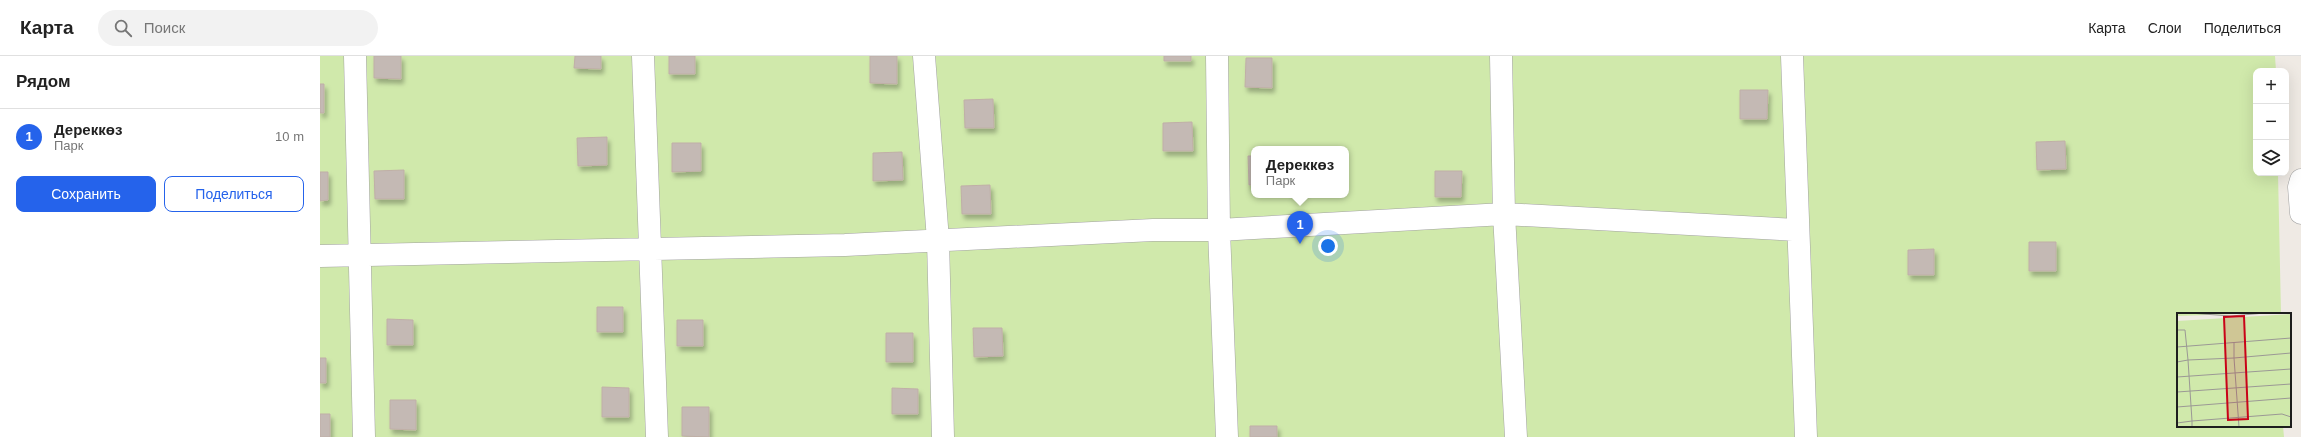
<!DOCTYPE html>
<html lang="ru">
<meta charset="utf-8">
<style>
body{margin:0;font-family:Arial,sans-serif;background:#f2f2f2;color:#222}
.controls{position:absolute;right:12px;top:12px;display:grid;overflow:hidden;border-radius:8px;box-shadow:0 4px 16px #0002}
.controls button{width:36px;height:36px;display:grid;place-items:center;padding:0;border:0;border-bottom:1px solid #e0e0e0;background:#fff;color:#222;font:20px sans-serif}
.you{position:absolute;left:1008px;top:190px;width:14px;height:14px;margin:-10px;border:3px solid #fff;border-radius:50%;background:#1a73e8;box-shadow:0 0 0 6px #1a73e833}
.badge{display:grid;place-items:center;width:26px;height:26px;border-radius:50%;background:#2563eb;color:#fff;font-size:13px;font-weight:700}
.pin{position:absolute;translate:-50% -33px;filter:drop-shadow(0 1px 2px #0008)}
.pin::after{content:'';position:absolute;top:21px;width:14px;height:12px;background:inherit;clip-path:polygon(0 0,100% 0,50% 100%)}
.popup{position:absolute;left:931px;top:90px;width:98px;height:52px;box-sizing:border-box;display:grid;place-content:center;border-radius:8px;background:#fff;filter:drop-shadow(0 1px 3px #0005);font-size:13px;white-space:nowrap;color:#767676}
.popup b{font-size:15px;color:#222}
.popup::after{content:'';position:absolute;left:50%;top:100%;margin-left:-8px;border:8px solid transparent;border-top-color:#fff}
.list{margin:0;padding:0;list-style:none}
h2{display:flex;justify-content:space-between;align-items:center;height:52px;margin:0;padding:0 16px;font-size:17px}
h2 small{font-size:13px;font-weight:400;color:#767676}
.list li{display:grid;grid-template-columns:26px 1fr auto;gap:12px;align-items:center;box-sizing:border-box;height:56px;padding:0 16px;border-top:1px solid #e0e0e0}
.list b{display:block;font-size:15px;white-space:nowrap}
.list p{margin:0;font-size:13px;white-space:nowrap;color:#767676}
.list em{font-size:13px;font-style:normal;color:#767676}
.actions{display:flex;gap:8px;padding:12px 16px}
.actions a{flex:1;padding:9px 0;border:1px solid #2563eb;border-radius:8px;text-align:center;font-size:14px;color:#2563eb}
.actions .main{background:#2563eb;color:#fff}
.icon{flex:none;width:22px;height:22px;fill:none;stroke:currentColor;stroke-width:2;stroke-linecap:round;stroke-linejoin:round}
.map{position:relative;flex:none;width:1981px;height:381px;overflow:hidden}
header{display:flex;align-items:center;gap:24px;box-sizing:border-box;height:56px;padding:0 20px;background:#fff;border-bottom:1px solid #e0e0e0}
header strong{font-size:19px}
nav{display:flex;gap:22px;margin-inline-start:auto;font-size:14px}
.search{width:280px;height:36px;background:#f2f2f2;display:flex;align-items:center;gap:10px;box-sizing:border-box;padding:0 14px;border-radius:22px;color:#767676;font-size:15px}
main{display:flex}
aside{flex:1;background:#fff}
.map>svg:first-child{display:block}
</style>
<header>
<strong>Карта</strong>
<div class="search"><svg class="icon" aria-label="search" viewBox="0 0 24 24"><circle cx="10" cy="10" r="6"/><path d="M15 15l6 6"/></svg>Поиск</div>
<nav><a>Карта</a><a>Слои</a><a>Поделиться</a></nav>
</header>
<main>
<aside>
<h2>Рядом<small></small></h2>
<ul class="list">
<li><span class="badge">1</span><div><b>Дереккөз</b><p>Парк</p></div><em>10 m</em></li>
</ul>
<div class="actions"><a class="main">Сохранить</a><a>Поделиться</a></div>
</aside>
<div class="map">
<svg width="1981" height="381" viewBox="0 0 1981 381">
<defs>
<filter id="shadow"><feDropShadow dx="2.5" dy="4.5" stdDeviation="2" flood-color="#0004"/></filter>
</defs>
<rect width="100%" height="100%" fill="#efeae4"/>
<path fill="#d0e9ab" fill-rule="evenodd" d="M0,0H1955L1956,15H1936V117H1958L1961,258H1858V370H1963L1964,381H0ZM934,93H1026V139H934Z"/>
<path fill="#c4b9b4" stroke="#c0afa7" filter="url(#shadow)" d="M54,0H81V23L54,22Z
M255,0H281V13L254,12Z
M349,0H375V18H349Z
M550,0H577V28L550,27Z
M844,0H871V5H844Z
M926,2H952V32L925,31Z
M0,28H4V57H0Z
M1420,34H1448L1447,63H1420Z
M673,43L674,72H645L644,44Z
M872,66L873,95H843V67Z
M287,81V109L258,110L257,82Z
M1745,85L1746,113L1717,114L1716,86Z
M352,87H381V115L352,116Z
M582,96L583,124L553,125V97Z
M928,100H934V129H929Z
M84,114V143H55L54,115Z
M1115,115H1142L1141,141H1115Z
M0,116H8V144L0,145Z
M670,129L671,158H642L641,130Z
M1709,186H1736V215H1709Z
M1614,193V219H1588V194Z
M277,251H303V276H277Z
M67,263L93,264V289H67Z
M357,264H383V290H357Z
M653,272H682L683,300L654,301Z
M566,277H593V306H566Z
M0,302H6V327H0Z
M282,331L309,332V361H282Z
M572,332L598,333V358H572Z
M70,344H96V374L70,373Z
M362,351H389V381L362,380Z
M0,358H10V381H0Z
M930,370H957V381H930Z"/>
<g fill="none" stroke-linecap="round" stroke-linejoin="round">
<defs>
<path id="minor" d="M35,0L44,381
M323,0L337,381
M604,0L618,184L623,381
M897,0L899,174L907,381
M1181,0L1184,158L1478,174
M1472,0L1486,381
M1981,124L1979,131L1981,157
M0,200L525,189L833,174H899L1184,158L1196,381"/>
</defs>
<use href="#minor" stroke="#a2a2a2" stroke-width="23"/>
<use href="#minor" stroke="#fff" stroke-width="22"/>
</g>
<g transform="translate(1857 257)">
<rect width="114" height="114" fill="#efeae4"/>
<path d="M0,0H89L1,3ZM114,1V114H0V8Z" fill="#d0e9ab"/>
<path fill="none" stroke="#9b9895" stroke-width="1" d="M12,0L54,3L88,0M0,17H8L11,47L0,49M57,29V45L11,47L15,108L105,101L114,104M0,34L114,25M0,64L114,56M0,79L114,71M0,94L114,85M0,110L15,108V114M62,114L57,45L114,40"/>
<path fill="#c90318" fill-opacity="0.15" stroke="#c90318" stroke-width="2" d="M67,3L71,106L51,107L47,4Z"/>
<rect width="114" height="114" fill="none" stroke="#1e1e1e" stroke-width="2"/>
</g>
</svg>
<div class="controls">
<button>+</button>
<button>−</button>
<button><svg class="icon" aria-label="layers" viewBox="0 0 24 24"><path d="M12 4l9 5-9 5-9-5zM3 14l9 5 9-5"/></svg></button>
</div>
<div class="you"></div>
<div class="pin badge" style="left:980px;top:188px">1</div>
<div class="popup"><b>Дереккөз</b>Парк</div>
</div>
</main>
